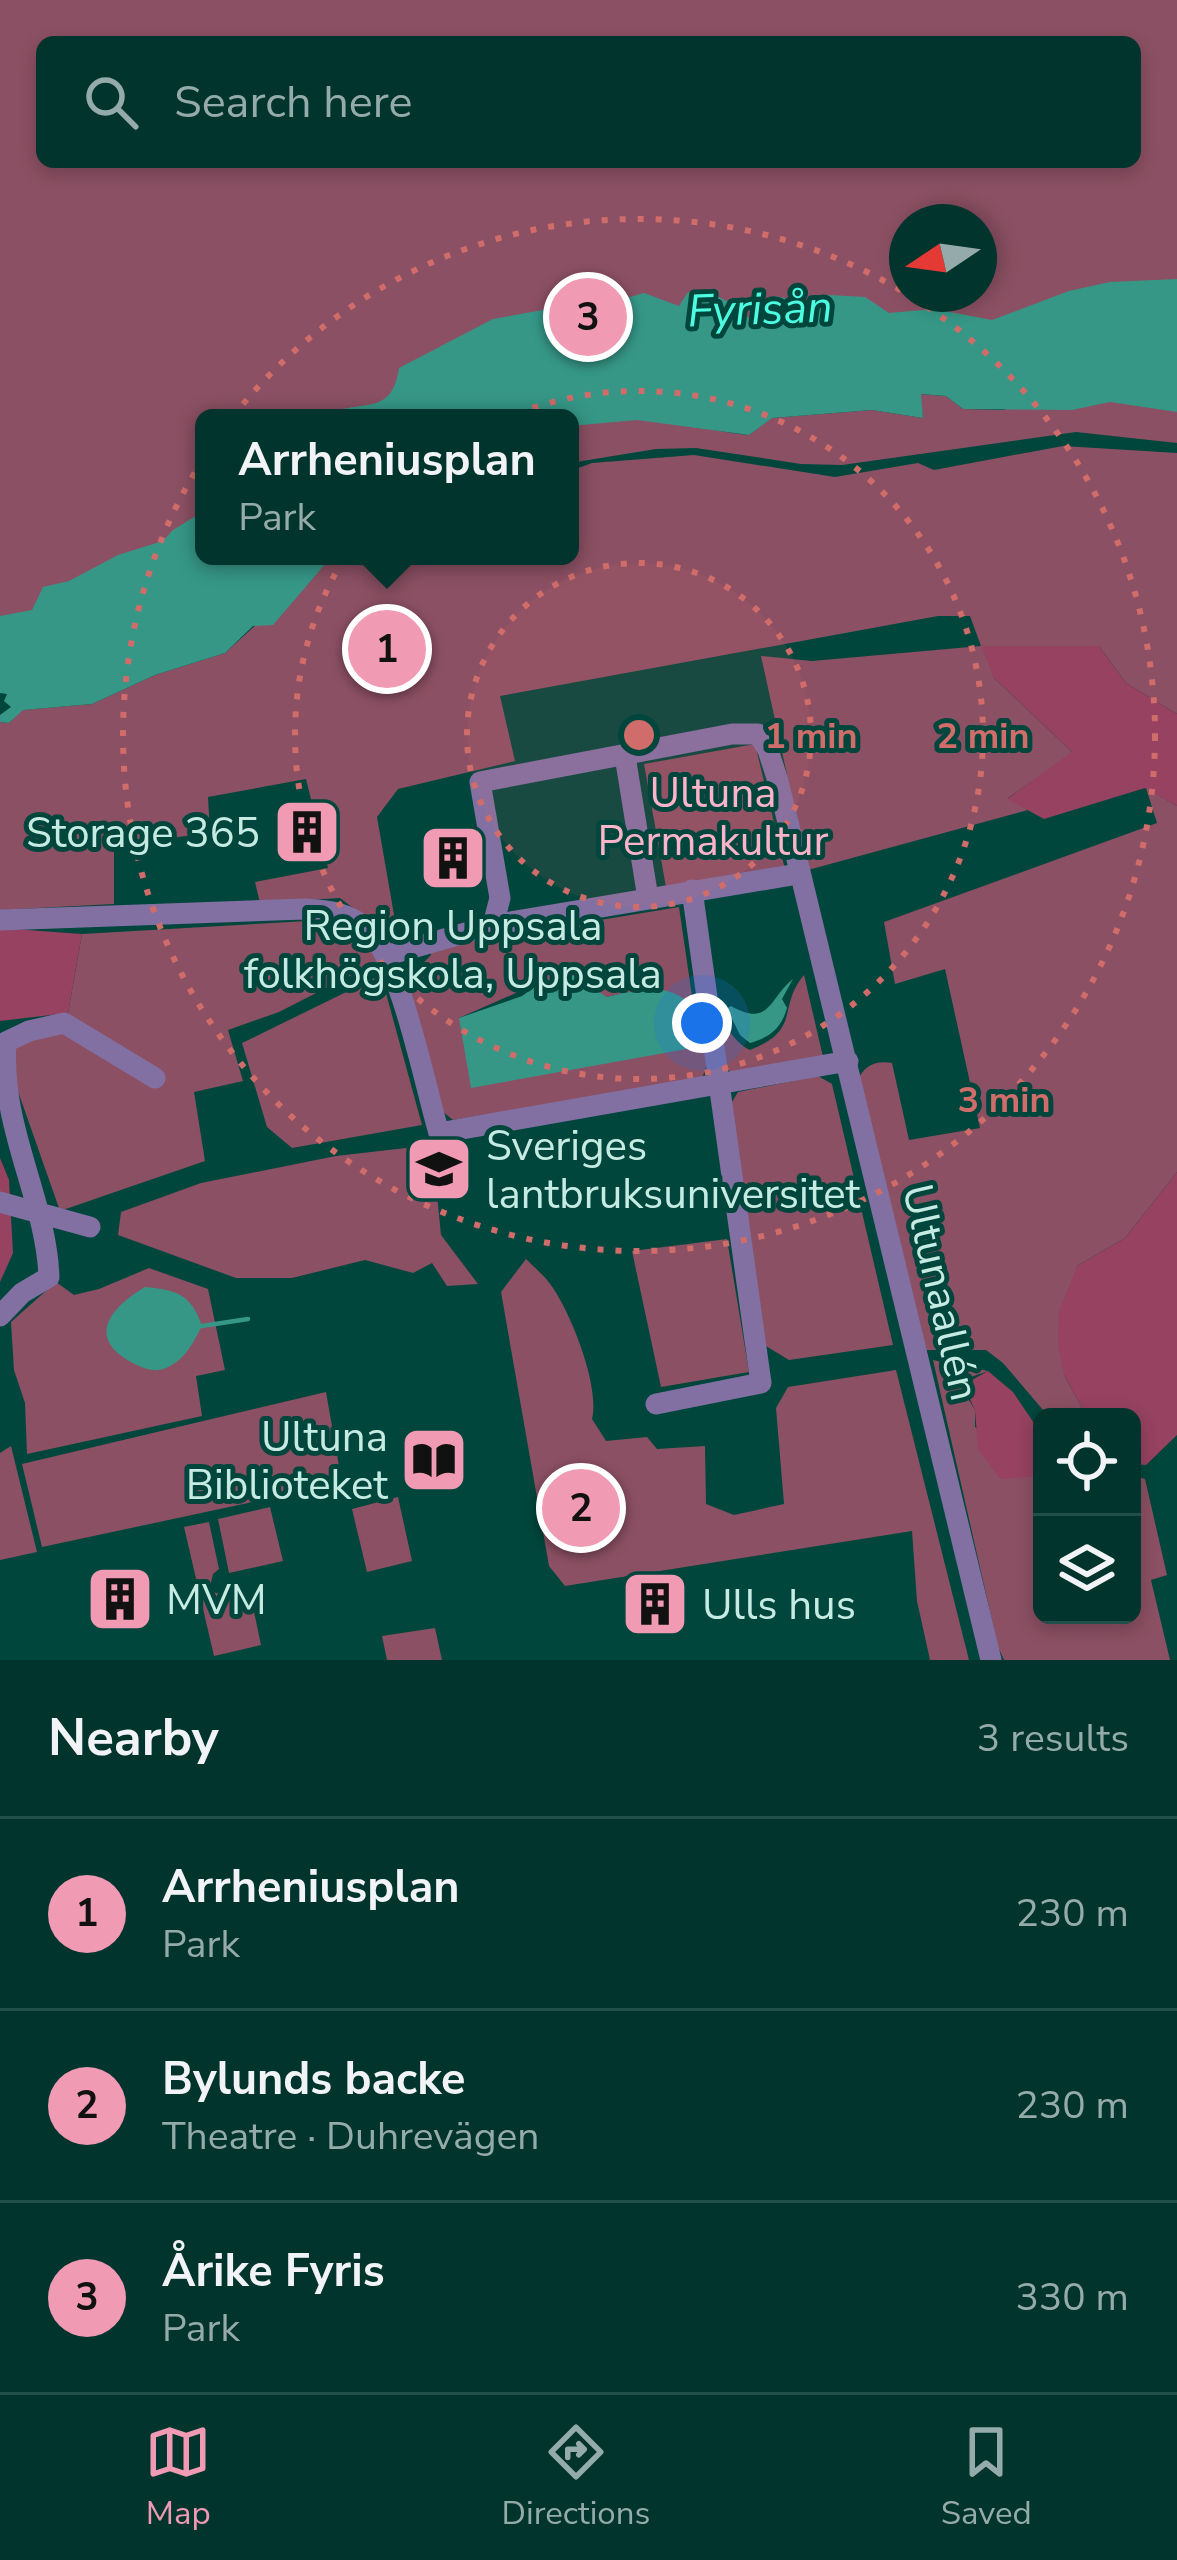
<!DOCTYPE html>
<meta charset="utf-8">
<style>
body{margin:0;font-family:"Nunito Sans",sans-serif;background:#0a3c35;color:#f1f3f6}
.controls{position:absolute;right:36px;bottom:36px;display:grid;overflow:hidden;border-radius:18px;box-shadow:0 6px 18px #0003}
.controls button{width:108px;height:108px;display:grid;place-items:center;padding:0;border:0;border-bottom:3px solid #224f49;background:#00342d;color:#f1f3f6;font:60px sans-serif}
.compass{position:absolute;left:889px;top:204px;width:108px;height:108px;border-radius:50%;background:#00342d;box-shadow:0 6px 18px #0003;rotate:257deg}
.you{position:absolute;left:702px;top:1023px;width:42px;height:42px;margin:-30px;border:9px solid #fff;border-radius:50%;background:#1a73e8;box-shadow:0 0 0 18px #1a73e833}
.badge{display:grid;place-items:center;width:78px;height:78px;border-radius:50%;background:#f09ab4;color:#111;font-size:39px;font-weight:700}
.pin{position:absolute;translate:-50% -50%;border:6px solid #fff;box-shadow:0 3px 12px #0006}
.popup{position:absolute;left:195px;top:409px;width:384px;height:156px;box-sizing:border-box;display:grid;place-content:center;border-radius:18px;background:#00342d;filter:drop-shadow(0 3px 9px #0005);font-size:39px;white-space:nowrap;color:#95aaaa}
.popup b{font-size:45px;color:#f1f3f6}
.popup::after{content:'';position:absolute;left:50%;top:100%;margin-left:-24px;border:24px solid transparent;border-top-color:#00342d}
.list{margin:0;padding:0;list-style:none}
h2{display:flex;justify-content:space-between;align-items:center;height:156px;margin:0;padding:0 48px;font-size:51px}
h2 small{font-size:39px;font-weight:400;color:#95aaaa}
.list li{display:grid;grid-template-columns:78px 1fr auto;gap:36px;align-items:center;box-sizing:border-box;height:192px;padding:0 48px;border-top:3px solid #224f49}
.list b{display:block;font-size:45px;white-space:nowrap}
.list p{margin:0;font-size:39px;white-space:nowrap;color:#95aaaa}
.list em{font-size:39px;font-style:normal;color:#95aaaa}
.icon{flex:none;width:66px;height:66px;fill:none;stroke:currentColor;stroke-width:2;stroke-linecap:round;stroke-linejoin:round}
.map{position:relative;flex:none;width:1177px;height:1660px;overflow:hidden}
.search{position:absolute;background:#00342d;box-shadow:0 6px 18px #0003;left:36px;right:36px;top:36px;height:132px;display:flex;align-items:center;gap:30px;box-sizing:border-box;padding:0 42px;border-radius:18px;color:#95aaaa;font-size:45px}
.sheet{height:732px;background:#00342d}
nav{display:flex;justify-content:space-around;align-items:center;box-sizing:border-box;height:168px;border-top:3px solid #224f49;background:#00342d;font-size:33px;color:#95aaaa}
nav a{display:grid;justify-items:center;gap:6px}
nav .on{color:#f09ab4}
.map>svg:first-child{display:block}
</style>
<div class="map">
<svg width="1177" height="1660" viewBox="0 0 1177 1660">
<rect width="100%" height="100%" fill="#00463c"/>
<path fill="#8b5063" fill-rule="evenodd" d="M0,0H1177V443L1076,432L842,465L801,464L696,448L656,449L570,463V426C624,407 694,429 749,435L771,418L872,410L923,418L920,394L946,396L963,409L1005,410L989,356L429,418H204V556L0,645ZM42,42H1135V162H42ZM907,222H979V294H907Z
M1063,446L1177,453V714L1126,683L1099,646L993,677L1073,753L1008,798L1028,810L808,870L761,656L812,661L981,646L970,616H938L500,696L515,761L398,789L377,817L397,932L386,933L340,898L260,903L255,882L328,868L306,779L208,797L210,833L114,845V904L0,910V722L9,723L22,710L92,704L155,675L225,653L331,556H570V471L592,463L694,455L835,477L918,463L934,470Z
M755,744L785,869L666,887L644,764Z
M1146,788L1177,806V1172L1125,1238L1077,1266L1064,1375L1087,1417H1049L1003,1363L986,1350H923L857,1083C862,1067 874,1060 892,1063L909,1140L980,1128L945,969L895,984L884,922L1157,823Z
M679,907L694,1010C667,983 642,989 607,997L572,976L543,981L459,1018L691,1048L688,1028L698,1021C708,1036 711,1064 701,1079L453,1120L442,1111L406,981L431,955L430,948Z
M325,920L364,937L381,960L279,1012L228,1030L243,1081L194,1092L205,1161L60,1211L0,1040L68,1013L82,934Z
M381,975L422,1125L292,1148L267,1127L242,1043Z
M804,975L823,1057L732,1073L722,1064L716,1019C731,1028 733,1042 750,1050C802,1030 777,1007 804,975Z
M818,1076L832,1084L893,1345L789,1360L766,1346L729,1107L738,1092Z
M432,1145L441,1235L478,1284L447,1286L432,1263L413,1273L365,1260L292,1278H236L118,1235L121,1212L201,1183L336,1156Z
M727,1239L749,1372L661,1387L632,1251Z
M526,1259C535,1268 546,1277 553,1288C572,1316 600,1387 592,1419L606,1441L647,1437L657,1449L705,1446L706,1504L734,1515L784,1504L776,1408L788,1387L896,1370L969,1660H930L917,1601L912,1531L565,1586L549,1566L501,1292Z
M149,1268L208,1289L225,1370L196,1376L202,1416L27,1454L25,1403L14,1370L11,1322L56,1282L74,1295L99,1289Z
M933,1360L988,1371L971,1377L964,1392L975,1410V1427L1039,1476L1042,1474V1615H1132V1475L1145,1479L1167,1575L1151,1580L1170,1660H1004L998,1647Z
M326,1392L342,1483L42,1547L22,1464Z
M11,1446L37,1552L0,1560V1453Z
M398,1497L412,1561L367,1572L352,1509Z
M270,1507L283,1561L229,1573L218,1519Z
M209,1522L219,1569L213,1574L209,1591L252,1602L261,1645L214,1656L184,1527Z
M435,1628L442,1660H387L382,1636Z"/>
<path fill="#964260" d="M982,646H1099L1126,683L1177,714V806L1145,788L1044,819L1007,799L1072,752L993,677Z
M0,928L82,934L68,1013L0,1021Z
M0,1158L9,1180L13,1253L0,1282Z
M1177,1172V1435L1146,1465L1132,1464V1417H1087L1064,1375L1058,1343L1059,1312L1077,1266L1125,1238Z
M988,1371L1013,1392L1042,1435L1040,1476L1000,1479L978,1449L975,1410L963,1385Z"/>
<path fill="#369787" d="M1177,279V412L1110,402L1072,410L963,409L946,396L921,394L923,418L872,410L772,418L749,435L637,420L570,426V418H322C359,395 391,421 399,368L493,319L554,308H591L644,293L679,306L688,292C724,294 729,301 756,324L770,314L774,296L807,302L829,295L865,297L889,313L934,309L992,320L1069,291L1110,282Z
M204,511V556H332L273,625L253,626L225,653L155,675L92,704L23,710L9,723L0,722V715L11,707L4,701L7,694L0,693V616L32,610L43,587L69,581L118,555L163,541L173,530Z
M400 650a13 13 0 1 1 26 0a13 13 0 1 1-26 0Z
M572,975L607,997C641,989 683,978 698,1021L688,1029L692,1048L471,1088L459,1018L522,996L543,981Z
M793,979L782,999L787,1008C781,1029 770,1037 750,1043L740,1035L731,1017L721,1012L731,1006C770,1028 769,998 793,979Z
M145,1287C177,1290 191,1294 202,1326C193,1343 185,1360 166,1368C156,1372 148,1370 139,1366C86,1342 105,1311 145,1287Z"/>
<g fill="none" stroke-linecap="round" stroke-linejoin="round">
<path stroke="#369787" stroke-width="4.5" d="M202,1326L248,1319"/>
<path stroke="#8270a3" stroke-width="21" d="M625,756L648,898
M0,920L305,909C328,910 350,913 367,929C400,958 425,1086 439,1133L848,1061
M493,925L500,898L480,782L732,734H758L768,750L778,781L991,1660
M388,955L493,925L798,874
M0,1202L90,1227
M0,1316L22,1293L49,1277C46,1198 0,1129 6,1042L29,1031L64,1023L155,1078
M656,1404L761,1383L692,890"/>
</g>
<circle cx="639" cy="735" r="172" fill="#d06c69" fill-opacity=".12"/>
<g fill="none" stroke="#d06c69" stroke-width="6" stroke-dasharray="6 12">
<circle cx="639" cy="735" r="172"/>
<circle cx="639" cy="735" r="344"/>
<circle cx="639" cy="735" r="516"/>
</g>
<defs>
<symbol id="building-square" viewBox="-11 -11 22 22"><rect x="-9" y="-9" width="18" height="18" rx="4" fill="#f09ab4" stroke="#00463c"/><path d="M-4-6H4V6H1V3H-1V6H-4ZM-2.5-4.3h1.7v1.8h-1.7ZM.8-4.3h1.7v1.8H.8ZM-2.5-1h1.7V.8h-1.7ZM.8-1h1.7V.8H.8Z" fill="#111"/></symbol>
<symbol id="university-square" viewBox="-11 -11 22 22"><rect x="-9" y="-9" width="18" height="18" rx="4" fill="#f09ab4" stroke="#00463c"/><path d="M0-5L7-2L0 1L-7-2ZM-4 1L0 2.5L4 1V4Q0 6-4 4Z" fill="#111"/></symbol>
<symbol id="library-square" viewBox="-11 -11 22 22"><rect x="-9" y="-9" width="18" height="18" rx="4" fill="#f09ab4" stroke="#00463c"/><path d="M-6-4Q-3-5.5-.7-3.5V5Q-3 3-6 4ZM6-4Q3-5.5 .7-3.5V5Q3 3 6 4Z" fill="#111"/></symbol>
</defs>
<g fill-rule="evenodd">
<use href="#building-square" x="269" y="794" width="76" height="76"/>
<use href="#building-square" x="415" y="820" width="76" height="76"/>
<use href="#university-square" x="401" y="1131" width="76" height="76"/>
<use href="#library-square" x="396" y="1422" width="76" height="76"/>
<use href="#building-square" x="82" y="1561" width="76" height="76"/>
<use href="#building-square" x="617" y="1566" width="76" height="76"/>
</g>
<g text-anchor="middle" stroke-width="10" stroke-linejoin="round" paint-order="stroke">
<g font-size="42" fill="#fdb4ca" stroke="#00463c">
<text x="713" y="807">Ultuna<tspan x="713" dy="48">Permakultur</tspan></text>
</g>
<g font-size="42" fill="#c6ebe3" stroke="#00463c" text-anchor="start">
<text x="260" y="847" text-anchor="end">Storage 365</text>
<text x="453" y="940" text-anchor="middle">Region Uppsala<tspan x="453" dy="48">folkhögskola, Uppsala</tspan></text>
<text x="486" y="1160">Sveriges<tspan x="486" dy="48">lantbruksuniversitet</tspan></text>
<text x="388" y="1451" text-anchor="end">Ultuna<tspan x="388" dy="48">Biblioteket</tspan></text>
<text x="166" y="1614">MVM</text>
<text x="702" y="1619">Ulls hus</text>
</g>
<g font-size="42" fill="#c6ebe3" stroke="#00463c">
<text transform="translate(942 1292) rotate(77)" y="15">Ultunaallén</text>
</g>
<g font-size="45" font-style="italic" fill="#4cfde2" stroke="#00463c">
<text transform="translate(760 308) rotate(-2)" y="16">Fyrisån</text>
</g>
</g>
<circle cx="639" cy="735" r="18" fill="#d06c69" stroke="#00463c" stroke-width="6"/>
<g font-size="36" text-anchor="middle" font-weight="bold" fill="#d06c69" stroke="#00463c" stroke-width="10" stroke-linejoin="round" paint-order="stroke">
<text x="811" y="748">1 min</text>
<text x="983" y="748">2 min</text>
<text x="1004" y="1112">3 min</text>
</g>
</svg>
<div class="controls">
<button><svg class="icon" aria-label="locate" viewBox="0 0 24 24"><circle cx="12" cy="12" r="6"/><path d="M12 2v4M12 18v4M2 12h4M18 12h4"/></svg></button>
<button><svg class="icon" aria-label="layers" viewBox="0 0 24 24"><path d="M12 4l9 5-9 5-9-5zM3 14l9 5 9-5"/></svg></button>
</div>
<svg class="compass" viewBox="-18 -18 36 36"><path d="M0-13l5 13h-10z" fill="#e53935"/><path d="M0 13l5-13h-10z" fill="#95aaaa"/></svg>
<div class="you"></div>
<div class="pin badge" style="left:387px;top:649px">1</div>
<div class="popup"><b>Arrheniusplan</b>Park</div>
<div class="pin badge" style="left:581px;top:1508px">2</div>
<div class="pin badge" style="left:588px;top:317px">3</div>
<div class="search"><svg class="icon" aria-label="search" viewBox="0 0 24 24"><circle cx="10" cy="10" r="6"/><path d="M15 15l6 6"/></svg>Search here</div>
</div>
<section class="sheet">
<h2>Nearby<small>3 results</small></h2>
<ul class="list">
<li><span class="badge">1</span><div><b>Arrheniusplan</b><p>Park</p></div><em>230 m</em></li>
<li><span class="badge">2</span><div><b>Bylunds backe</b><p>Theatre · Duhrevägen</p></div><em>230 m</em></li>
<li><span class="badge">3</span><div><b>Årike Fyris</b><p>Park</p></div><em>330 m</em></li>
</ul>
</section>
<nav>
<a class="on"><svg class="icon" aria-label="map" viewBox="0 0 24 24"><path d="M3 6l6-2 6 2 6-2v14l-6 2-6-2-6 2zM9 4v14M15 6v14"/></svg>Map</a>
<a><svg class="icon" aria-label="directions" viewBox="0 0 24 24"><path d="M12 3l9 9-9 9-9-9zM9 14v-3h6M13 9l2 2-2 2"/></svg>Directions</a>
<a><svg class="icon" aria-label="saved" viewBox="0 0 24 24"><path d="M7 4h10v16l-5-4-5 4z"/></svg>Saved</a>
</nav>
